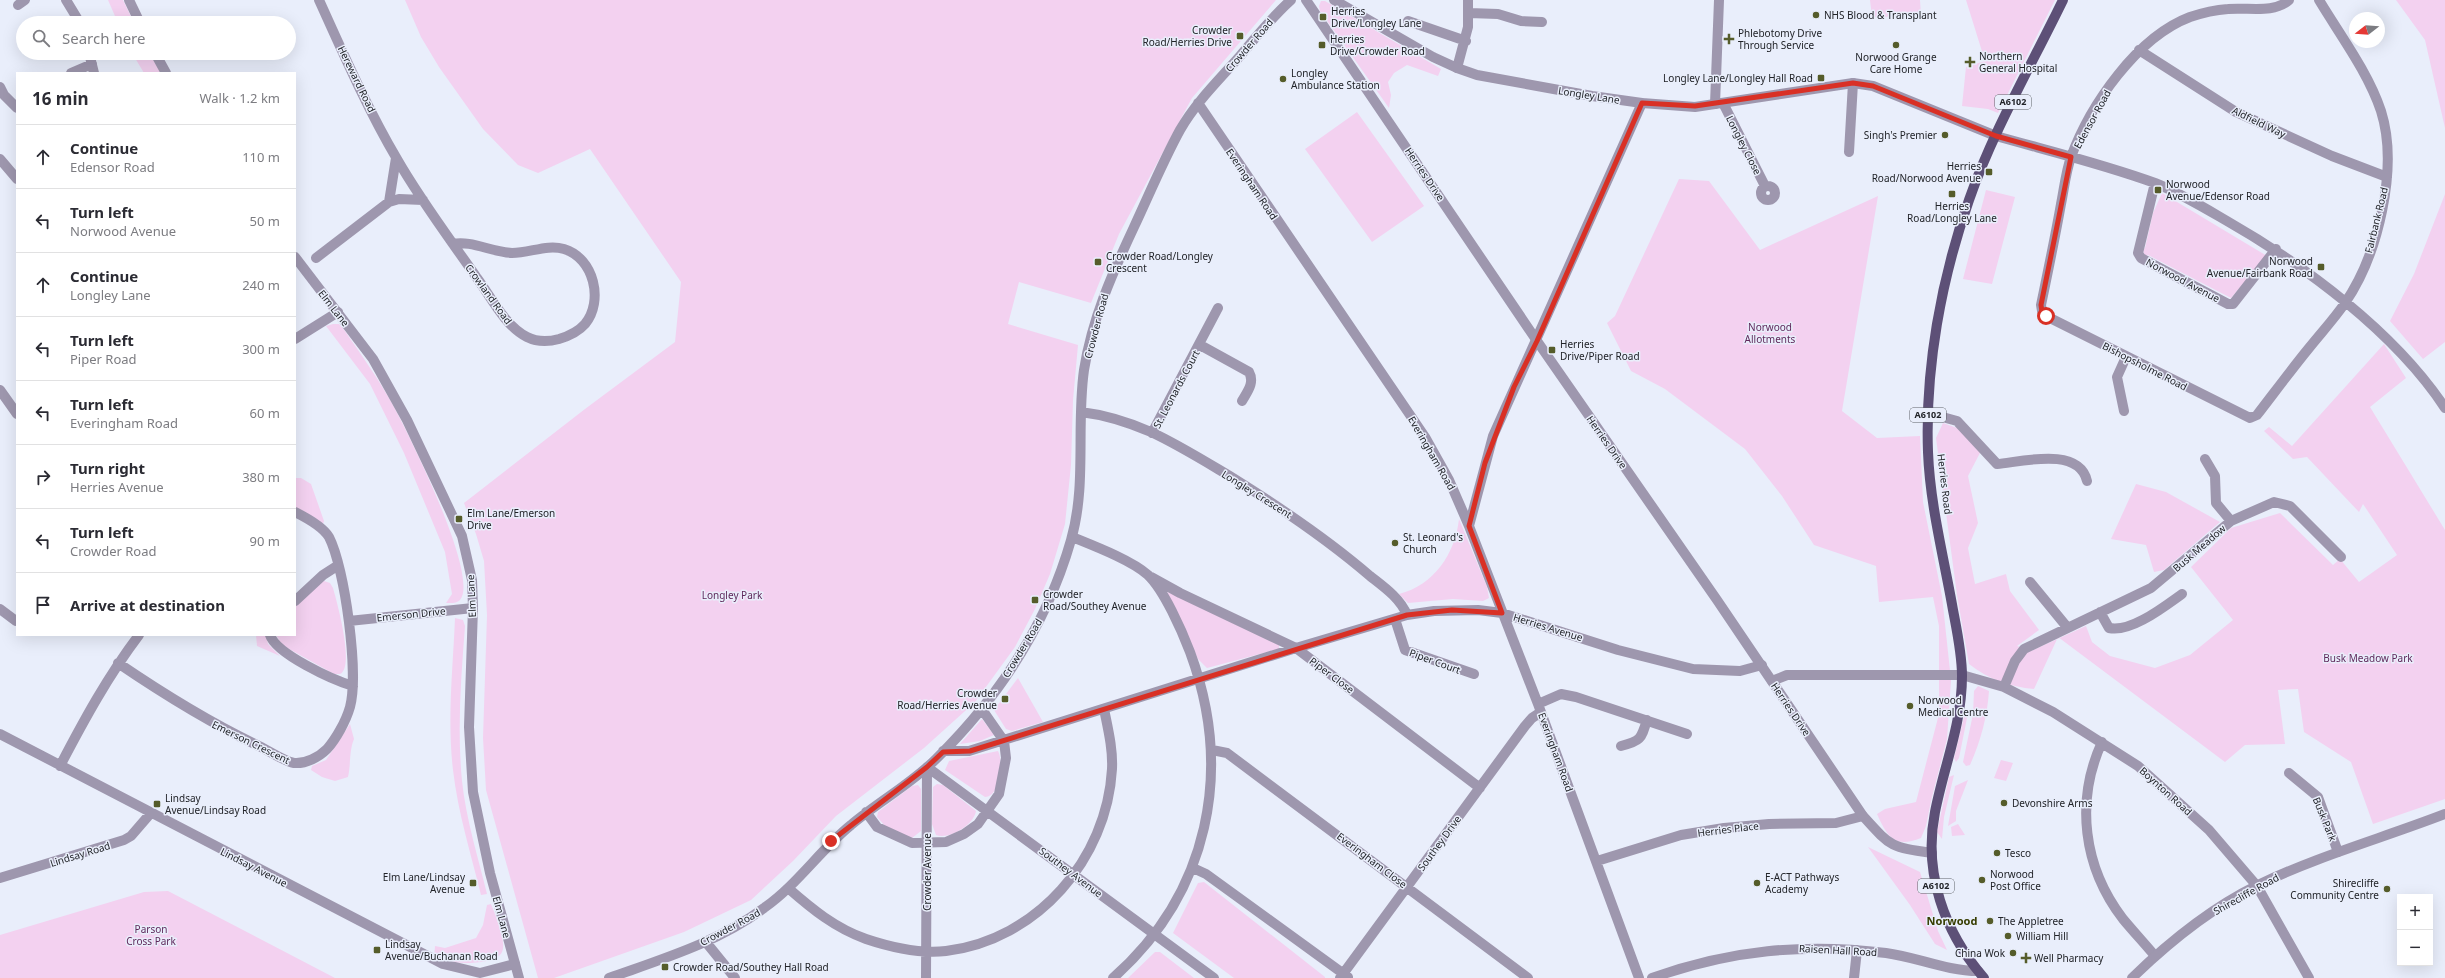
<!DOCTYPE html>
<meta charset="utf-8">
<style>
body{margin:0;font-family:"Noto Sans",sans-serif;background:#f7f7f7;color:#2b2b33}
.controls{position:absolute;right:12px;bottom:12px;display:grid;overflow:hidden;border-radius:0px;box-shadow:0 4px 16px #0002}
.controls button{width:36px;height:36px;display:grid;place-items:center;padding:0;border:0;border-bottom:1px solid #e1e1e2;background:#fff;color:#2b2b33;font:20px sans-serif}
.compass{position:absolute;left:2349px;top:12px;width:36px;height:36px;border-radius:50%;background:#fff;box-shadow:0 4px 16px #0002;rotate:253deg}
.stop{position:absolute;width:12px;height:12px;margin:-9px;border:3px solid #d93025;border-radius:50%;background:#fff}
.stop.end{background:#d93025;border-color:#fff;box-shadow:0 1px 4px #0008}
.list{margin:0;padding:0;list-style:none}
h2{display:flex;justify-content:space-between;align-items:center;height:52px;margin:0;padding:0 16px;font-size:17px}
h2 small{font-size:13px;font-weight:400;color:#7c7c81}
.list li{display:grid;grid-template-columns:26px 1fr auto;gap:12px;align-items:center;box-sizing:border-box;height:64px;padding:0 16px;border-top:1px solid #e1e1e2}
.list b{display:block;font-size:15px;white-space:nowrap}
.list p{margin:0;font-size:13px;white-space:nowrap;color:#7c7c81}
.list em{font-size:13px;font-style:normal;color:#7c7c81}
.icon{flex:none;width:22px;height:22px;fill:none;stroke:currentColor;stroke-width:2;stroke-linecap:round;stroke-linejoin:round}
.map{position:relative;flex:none;width:2445px;height:978px;overflow:hidden}
.search{position:absolute;background:#fff;box-shadow:0 4px 16px #0002;left:16px;top:16px;width:280px;height:44px;display:flex;align-items:center;gap:10px;box-sizing:border-box;padding:0 14px;border-radius:22px;color:#7c7c81;font-size:15px}
.panel{position:absolute;background:#fff;box-shadow:0 4px 16px #0002;left:16px;top:72px;width:280px;height:564px;border-radius:0px}
.map>svg:first-child{display:block}
</style>
<div class="map">
<svg width="2445" height="978" viewBox="0 0 2445 978">
<rect width="100%" height="100%" fill="#e9eefb"/>
<path fill="#f3d1f0" d="M108,0H123L134,23H118Z
M405,0H1276L1192,98L1119,234L1091,303L1019,282L1008,324L1078,345L1073,400L1071,465L1065,524L1050,574L1035,609L1015,647L975,702L924,748L836,816L793,861L751,900L684,932L554,978H538L486,790L483,738L487,615L484,561L476,534L464,503L585,409L675,342L681,282L590,149L538,173L518,165L483,129L439,67L421,37Z
M1870,0H1920L1921,16L1872,17Z
M1966,0H2055L1998,113L1988,109L1962,106L1966,67L1985,61Z
M2396,0H2445V128L2425,40Z
M1321,1H1325L1441,69L1438,76L1407,65L1394,73L1388,82L1391,95L1389,108L1320,11L1319,6Z
M132,53H149L161,73H144Z
M1357,112L1424,206L1372,242L1305,149Z
M1679,179L1709,181L1760,250L1878,196L1842,411L1877,438L1920,436L1923,502L1942,596L1951,680L1947,739L1931,801L1926,826L1921,838C1894,849 1887,836 1877,814L1885,809L1916,802L1939,714V626L1933,597L1879,602L1876,566L1814,545L1782,496L1745,449L1665,389L1631,371L1607,323L1615,316Z
M1986,190L2015,197L1992,284L1963,279Z
M2162,193L2267,256L2231,298L2148,255L2144,256L2143,249L2145,248L2153,213Z
M2445,194V342L2423,359L2390,321L2414,274Z
M333,324H339L345,331C362,356 380,381 394,407C409,435 480,577 460,600C456,604 450,603 446,603L452,594L445,552L404,453L370,384L326,326Z
M2384,344L2406,378L2370,407L2445,530V799L2373,824L2351,762L2304,732L2298,689L2278,690L2285,744L2245,745L2225,762L2058,637L2034,689C2010,687 1988,679 1969,664L1957,595L1936,438L1943,423L1957,428L1981,451L1968,476L1978,523L1968,548L1975,584L2006,574L2010,591L2039,630L2017,646L2031,651L2086,626L2092,642L2110,656L2155,668L2190,655L2233,620L2191,567L2231,528L2280,513L2333,565L2340,559L2359,582L2397,555L2363,504L2359,512L2307,457L2293,459L2264,431L2269,427L2292,446Z
M295,478H301L311,484L324,521L323,524L295,508Z
M2136,484L2166,492L2220,522L2164,570L2154,572L2146,545L2111,539Z
M1459,519L1487,587L1489,598L1483,601L1453,599L1408,603L1399,594C1434,585 1455,554 1459,519Z
M324,581L330,583L333,588C337,602 355,667 340,674H334L282,645L276,635H295V606L319,583Z
M1168,592L1279,645V649L1207,668L1198,659L1166,594Z
M455,618L463,620L465,626C461,678 457,729 462,781C466,819 478,857 487,894L481,895C471,854 458,813 453,770C447,719 453,668 455,618Z
M256,635H266L268,644L280,656L257,646Z
M1018,678L1043,722L1012,731L1006,729L994,710Z
M1978,686L1989,691C1987,718 1981,740 1970,765L1966,766L1963,762L1973,714L1974,691Z
M1965,713H1968L1959,758L1956,762L1954,758Z
M982,719L994,735L980,741L960,744Z
M350,724L354,739C349,751 351,764 348,777L335,781L322,777L311,770L312,766L326,760Z
M998,751C1004,762 1000,797 985,797L945,770L949,761Z
M2001,760L2013,763L2006,781L1994,778Z
M1954,775L1944,817L1942,839L1937,832L1949,777Z
M1968,780L1956,811V821L1948,826L1955,786Z
M937,784L943,785L976,811C974,825 949,840 936,835L932,824L933,787Z
M918,785L921,789V831L912,838L887,828L877,817L878,812L912,786Z
M1958,824L1965,835L1952,836L1951,827Z
M1868,847L1920,872L1938,931L1947,950L1935,944L1910,905Z
M1204,882L1325,977V978H1234L1173,933L1198,883Z
M168,891L335,978H0V935L144,892Z
M491,904C495,914 507,942 502,952C495,967 447,964 434,958L435,946L445,948L476,938L483,925L487,905Z
M1155,952H1160L1194,978H1128Z"/>
<g fill="none" stroke-linecap="round" stroke-linejoin="round">
<path stroke="#9e97ae" stroke-width="10" d="M66,0L80,23
M319,0C343,53 367,108 397,159C421,201 450,239 477,278C491,297 505,326 527,337C537,342 548,342 559,339C569,336 578,332 585,324C604,301 594,258 564,249C547,244 530,253 512,253C492,252 470,240 453,244
M2289,0C2274,14 2248,7 2228,9C2215,10 2202,13 2190,17C2137,37 2090,105 2071,157C2066,171 2064,189 2061,204C2055,238 2048,271 2041,305L2042,311L2046,316L2250,418L2257,415C2274,393 2291,370 2309,348C2321,333 2334,319 2345,303C2378,255 2399,168 2381,111C2368,72 2340,35 2319,0
M18,5L25,0
M1469,13L1498,14L1521,21L1542,22
M1408,21L1466,41
M2139,50L2236,112L2332,156L2387,177
M89,53L94,73
M1457,68L1468,27V0
M71,73L92,64
M0,87L4,95L17,108
M1198,103L1425,437L1449,480L1469,526L1538,704L1639,978
M1723,103L1765,186
M1715,104L1719,0
M1996,136C2049,151 2103,164 2155,183C2180,193 2203,207 2227,221C2304,265 2395,332 2445,408
M1849,152L1853,83
M0,159L17,179
M2155,183L2138,253L2141,258L2228,304H2233L2276,249
M1761 193a7 7 0 1 1 14 0a7 7 0 1 1-14 0Z
M389,202L396,158
M316,258L389,202L399,199L423,200
M295,339L338,312
M1200,345L1249,372C1255,383 1247,392 1242,401
M0,390L17,414
M2124,411L2117,377L2126,357
M1081,412C1106,415 1128,422 1151,432C1179,445 1206,462 1233,478C1281,508 1327,539 1370,576C1384,587 1400,598 1407,615
M1928,413L1957,421L1997,464C2021,462 2079,446 2087,481
M1152,433L1218,308
M2205,459L2215,476L2216,503L2231,521
M1469,526L1493,436L1642,103
M1072,537C1094,546 1131,560 1148,575C1164,590 1182,631 1190,652C1234,771 1209,893 1113,978
M1151,577L1180,593L1296,648L1480,788
M2030,582L2067,627
M295,601L323,575L337,566
M0,609L16,621
M2100,612L2109,628C2131,633 2165,606 2182,594
M1395,619L1405,650L1474,674
M349,621L473,608
M270,635C276,654 333,680 353,686
M118,663C165,695 210,723 261,747C271,752 284,761 294,763C306,764 319,757 327,749C336,739 346,721 350,707C359,674 345,568 329,537C323,527 305,517 295,512
M1772,681L1787,675H1962L2004,687L2053,712L2138,766L2209,830L2257,886L2309,978
M2004,687L2015,661L2024,649L2151,588L2231,521L2274,502L2290,506L2341,557
M1538,704L1561,694L1576,697L1687,734
M0,734L443,964L480,973L515,964
M2102,742C2075,801 2083,867 2123,919C2133,931 2144,943 2155,956
M1621,746C1641,741 1641,739 1647,720
M1212,750L1227,753L1528,978
M943,751H969L1296,648L1407,615L1434,611L1478,610L1502,613L1618,650L1693,669L1740,671L1762,665
M60,766C84,720 108,676 139,635
M927,767L1214,978
M2289,773L2318,797L2338,852
M866,812L877,827L912,843L946,842L964,834L978,824L999,794L1006,758L1004,741L981,708
M1597,861L1681,835L1724,828L1769,824L1836,823L1863,816
M1193,868L1206,874L1348,977
M0,878L124,840L131,836L150,814
M788,888C812,909 835,928 866,939C890,947 920,954 946,951C1037,940 1107,859 1112,769C1113,749 1108,729 1104,709
M705,941L735,978
M609,978C662,959 719,942 764,908C797,885 820,850 851,825C878,802 911,784 936,759C998,698 1047,624 1071,540C1087,485 1076,426 1084,370C1092,319 1112,274 1134,227C1149,195 1163,161 1180,130C1196,102 1219,80 1240,56C1256,37 1272,17 1291,0
M926,978L927,767
M1340,978L1525,726L1532,718L1541,712
M1652,978C1730,950 1804,943 1886,953C1917,957 1946,971 1978,971
M1854,978L1857,950"/>
<path stroke="#9e97ae" stroke-width="10" d="M129,0L140,23
M1306,0L1537,341L1717,600L1863,816C1891,847 1890,847 1932,853
M1334,0L1433,57L1457,68L1477,75L1592,96L1642,103L1695,107L1853,83L1873,86L1996,136
M155,53L166,73
M295,257L373,359L407,420L462,536L472,580L473,608L469,727L473,792L490,873L519,978
M2132,978C2169,942 2211,908 2258,885C2318,856 2383,838 2445,814"/>
<path stroke="#5d5077" stroke-width="10" d="M1984,978C1944,932 1923,872 1935,812C1944,766 1962,724 1962,676C1962,654 1957,631 1953,610C1944,558 1930,505 1928,452C1925,368 1941,280 1969,200C1993,131 2031,66 2063,0"/>
</g>
<g fill="none" stroke-linecap="round" stroke-linejoin="round">
<path stroke="#d93025" stroke-width="5" d="M831,841L927,767L943,752L970,751L1407,615L1452,610L1502,613L1469,526L1485,463L1514,387L1537,341L1642,103L1695,106L1853,83L1873,86L1996,136L2071,157L2041,305L2042,312L2046,316"/>
</g>
<g fill="#555c2a" stroke="#e9eefb" stroke-width="1.5">
<circle cx="1816" cy="15" r="4"/>
<rect x="1319" y="13" width="8" height="8" rx="2"/>
<rect x="1236" y="32" width="8" height="8" rx="2"/>
<path d="M1727 33h4v4h4v4h-4v4h-4v-4h-4v-4h4z"/>
<rect x="1318" y="41" width="8" height="8" rx="2"/>
<circle cx="1896" cy="45" r="4"/>
<path d="M1968 56h4v4h4v4h-4v4h-4v-4h-4v-4h4z"/>
<rect x="1817" y="74" width="8" height="8" rx="2"/>
<circle cx="1283" cy="79" r="4"/>
<circle cx="1945" cy="135" r="4"/>
<rect x="1985" y="168" width="8" height="8" rx="2"/>
<rect x="2154" y="186" width="8" height="8" rx="2"/>
<rect x="1948" y="190" width="8" height="8" rx="2"/>
<rect x="1094" y="258" width="8" height="8" rx="2"/>
<rect x="2317" y="263" width="8" height="8" rx="2"/>
<rect x="1548" y="346" width="8" height="8" rx="2"/>
<rect x="455" y="515" width="8" height="8" rx="2"/>
<circle cx="1395" cy="543" r="4"/>
<rect x="1031" y="596" width="8" height="8" rx="2"/>
<rect x="1001" y="695" width="8" height="8" rx="2"/>
<circle cx="1910" cy="706" r="4"/>
<circle cx="2004" cy="803" r="4"/>
<rect x="153" y="800" width="8" height="8" rx="2"/>
<circle cx="1997" cy="853" r="4"/>
<circle cx="1982" cy="880" r="4"/>
<rect x="469" y="879" width="8" height="8" rx="2"/>
<circle cx="1757" cy="883" r="4"/>
<circle cx="2387" cy="889" r="4"/>
<circle cx="1990" cy="921" r="4"/>
<circle cx="2008" cy="936" r="4"/>
<rect x="373" y="946" width="8" height="8" rx="2"/>
<circle cx="2013" cy="953" r="4"/>
<path d="M2024 952h4v4h4v4h-4v4h-4v-4h-4v-4h4z"/>
<rect x="661" y="963" width="8" height="8" rx="2"/>
</g>
<g text-anchor="middle" stroke-width="3" stroke-linejoin="round" paint-order="stroke">
<g fill="#e9eefb" stroke="#5d6067" stroke-width="1">
<rect x="1995" y="95" width="36" height="14" rx="3"/>
<rect x="1910" y="408" width="36" height="14" rx="3"/>
<rect x="1918" y="879" width="36" height="14" rx="3"/>
</g>
<g font-size="9" font-weight="bold" fill="#212328">
<text x="2013" y="105">A6102</text>
<text x="1928" y="418">A6102</text>
<text x="1936" y="889">A6102</text>
</g>
<g font-size="10" fill="#212328" stroke="#e9eefb" text-anchor="start">
<text x="1331" y="15">Herries<tspan x="1331" dy="12">Drive/Longley Lane</tspan></text>
<text x="1824" y="19">NHS Blood &amp; Transplant</text>
<text x="1232" y="34" text-anchor="end">Crowder<tspan x="1232" dy="12">Road/Herries Drive</tspan></text>
<text x="1738" y="37">Phlebotomy Drive<tspan x="1738" dy="12">Through Service</tspan></text>
<text x="1330" y="43">Herries<tspan x="1330" dy="12">Drive/Crowder Road</tspan></text>
<text x="1979" y="60">Northern<tspan x="1979" dy="12">General Hospital</tspan></text>
<text x="1896" y="61" text-anchor="middle">Norwood Grange<tspan x="1896" dy="12">Care Home</tspan></text>
<text x="1291" y="77">Longley<tspan x="1291" dy="12">Ambulance Station</tspan></text>
<text x="1813" y="82" text-anchor="end">Longley Lane/Longley Hall Road</text>
<text x="1937" y="139" text-anchor="end">Singh's Premier</text>
<text x="1981" y="170" text-anchor="end">Herries<tspan x="1981" dy="12">Road/Norwood Avenue</tspan></text>
<text x="2166" y="188">Norwood<tspan x="2166" dy="12">Avenue/Edensor Road</tspan></text>
<text x="1952" y="210" text-anchor="middle">Herries<tspan x="1952" dy="12">Road/Longley Lane</tspan></text>
<text x="1106" y="260">Crowder Road/Longley<tspan x="1106" dy="12">Crescent</tspan></text>
<text x="2313" y="265" text-anchor="end">Norwood<tspan x="2313" dy="12">Avenue/Fairbank Road</tspan></text>
<text x="1560" y="348">Herries<tspan x="1560" dy="12">Drive/Piper Road</tspan></text>
<text x="467" y="517">Elm Lane/Emerson<tspan x="467" dy="12">Drive</tspan></text>
<text x="1403" y="541">St. Leonard's<tspan x="1403" dy="12">Church</tspan></text>
<text x="1043" y="598">Crowder<tspan x="1043" dy="12">Road/Southey Avenue</tspan></text>
<text x="997" y="697" text-anchor="end">Crowder<tspan x="997" dy="12">Road/Herries Avenue</tspan></text>
<text x="1918" y="704">Norwood<tspan x="1918" dy="12">Medical Centre</tspan></text>
<text x="165" y="802">Lindsay<tspan x="165" dy="12">Avenue/Lindsay Road</tspan></text>
<text x="2012" y="807">Devonshire Arms</text>
<text x="2005" y="857">Tesco</text>
<text x="1990" y="878">Norwood<tspan x="1990" dy="12">Post Office</tspan></text>
<text x="465" y="881" text-anchor="end">Elm Lane/Lindsay<tspan x="465" dy="12">Avenue</tspan></text>
<text x="1765" y="881">E-ACT Pathways<tspan x="1765" dy="12">Academy</tspan></text>
<text x="2379" y="887" text-anchor="end">Shirecliffe<tspan x="2379" dy="12">Community Centre</tspan></text>
<text x="1998" y="925">The Appletree</text>
<text x="2016" y="940">William Hill</text>
<text x="385" y="948">Lindsay<tspan x="385" dy="12">Avenue/Buchanan Road</tspan></text>
<text x="2005" y="957" text-anchor="end">China Wok</text>
<text x="2034" y="962">Well Pharmacy</text>
<text x="673" y="971">Crowder Road/Southey Hall Road</text>
</g>
<g font-size="10" fill="#212328" stroke="#e9eefb">
<text transform="translate(1249 45) rotate(-49)" y="4">Crowder Road</text>
<text transform="translate(357 79) rotate(64)" y="4">Hereward Road</text>
<text transform="translate(1589 95) rotate(9)" y="4">Longley Lane</text>
<text transform="translate(2092 119) rotate(-61)" y="4">Edensor Road</text>
<text transform="translate(2259 122) rotate(26)" y="4">Aldfield Way</text>
<text transform="translate(1744 145) rotate(63)" y="4">Longley Close</text>
<text transform="translate(1425 174) rotate(56)" y="4">Herries Drive</text>
<text transform="translate(1252 184) rotate(56)" y="4">Everingham Road</text>
<text transform="translate(2376 220) rotate(-76)" y="4">Fairbank Road</text>
<text transform="translate(2183 280) rotate(28)" y="4">Norwood Avenue</text>
<text transform="translate(489 294) rotate(54)" y="4">Crowland Road</text>
<text transform="translate(334 308) rotate(52)" y="4">Elm Lane</text>
<text transform="translate(1096 326) rotate(-75)" y="4">Crowder Road</text>
<text transform="translate(2145 366) rotate(27)" y="4">Bishopsholme Road</text>
<text transform="translate(1176 389) rotate(-62)" y="4">St. Leonards Court</text>
<text transform="translate(1607 442) rotate(55)" y="4">Herries Drive</text>
<text transform="translate(1432 453) rotate(60)" y="4">Everingham Road</text>
<text transform="translate(1945 484) rotate(83)" y="4">Herries Road</text>
<text transform="translate(1257 494) rotate(32)" y="4">Longley Crescent</text>
<text transform="translate(2199 548) rotate(-41)" y="4">Busk Meadow</text>
<text transform="translate(471 596) rotate(-93)" y="4">Elm Lane</text>
<text transform="translate(411 614) rotate(-6)" y="4">Emerson Drive</text>
<text transform="translate(1548 627) rotate(17)" y="4">Herries Avenue</text>
<text transform="translate(1022 648) rotate(-59)" y="4">Crowder Road</text>
<text transform="translate(1435 661) rotate(20)" y="4">Piper Court</text>
<text transform="translate(1332 675) rotate(37)" y="4">Piper Close</text>
<text transform="translate(1791 709) rotate(56)" y="4">Herries Drive</text>
<text transform="translate(251 742) rotate(26)" y="4">Emerson Crescent</text>
<text transform="translate(1556 752) rotate(70)" y="4">Everingham Road</text>
<text transform="translate(2166 791) rotate(42)" y="4">Boynton Road</text>
<text transform="translate(2325 819) rotate(68)" y="4">Busk Park</text>
<text transform="translate(1728 829) rotate(-7)" y="4">Herries Place</text>
<text transform="translate(1439 843) rotate(-54)" y="4">Southey Drive</text>
<text transform="translate(80 854) rotate(-17)" y="4">Lindsay Road</text>
<text transform="translate(1372 860) rotate(37)" y="4">Everingham Close</text>
<text transform="translate(254 867) rotate(27)" y="4">Lindsay Avenue</text>
<text transform="translate(927 872) rotate(-90)" y="4">Crowder Avenue</text>
<text transform="translate(1071 872) rotate(37)" y="4">Southey Avenue</text>
<text transform="translate(2246 894) rotate(-29)" y="4">Shirecliffe Road</text>
<text transform="translate(502 917) rotate(75)" y="4">Elm Lane</text>
<text transform="translate(730 927) rotate(-28)" y="4">Crowder Road</text>
<text transform="translate(1838 950) rotate(3)" y="4">Raisen Hall Road</text>
</g>
<g font-size="10" fill="#5f295c" stroke="#e9eefb">
<text x="1770" y="331">Norwood<tspan x="1770" dy="12">Allotments</tspan></text>
<text x="732" y="599">Longley Park</text>
<text x="2368" y="662">Busk Meadow Park</text>
<text x="151" y="933">Parson<tspan x="151" dy="12">Cross Park</tspan></text>
</g>
<g font-size="11" font-weight="bold" fill="#373d00" stroke="#e9eefb">
<text x="1952" y="925">Norwood</text>
</g>
</g>
</svg>
<div class="controls">
<button>+</button>
<button>−</button>
</div>
<svg class="compass" viewBox="-18 -18 36 36"><path d="M0-13l5 13h-10z" fill="#e53935"/><path d="M0 13l5-13h-10z" fill="#7c7c81"/></svg>
<div class="stop" style="left:2046px;top:316px"></div>
<div class="stop end" style="left:831px;top:841px"></div>
<div class="search"><svg class="icon" aria-label="search" viewBox="0 0 24 24"><circle cx="10" cy="10" r="6"/><path d="M15 15l6 6"/></svg>Search here</div>
<section class="panel">
<h2>16 min<small>Walk · 1.2 km</small></h2>
<ul class="list">
<li><svg class="icon" aria-label="ahead" viewBox="0 0 24 24"><path d="M12 20V5M6 11l6-6 6 6"/></svg><div><b>Continue</b><p>Edensor Road</p></div><em>110 m</em></li>
<li><svg class="icon" aria-label="left" viewBox="0 0 24 24"><path d="M17 20v-9H6M10 6l-5 5 5 5"/></svg><div><b>Turn left</b><p>Norwood Avenue</p></div><em>50 m</em></li>
<li><svg class="icon" aria-label="ahead" viewBox="0 0 24 24"><path d="M12 20V5M6 11l6-6 6 6"/></svg><div><b>Continue</b><p>Longley Lane</p></div><em>240 m</em></li>
<li><svg class="icon" aria-label="left" viewBox="0 0 24 24"><path d="M17 20v-9H6M10 6l-5 5 5 5"/></svg><div><b>Turn left</b><p>Piper Road</p></div><em>300 m</em></li>
<li><svg class="icon" aria-label="left" viewBox="0 0 24 24"><path d="M17 20v-9H6M10 6l-5 5 5 5"/></svg><div><b>Turn left</b><p>Everingham Road</p></div><em>60 m</em></li>
<li><svg class="icon" aria-label="right" viewBox="0 0 24 24"><path d="M7 20v-9h11M14 6l5 5-5 5"/></svg><div><b>Turn right</b><p>Herries Avenue</p></div><em>380 m</em></li>
<li><svg class="icon" aria-label="left" viewBox="0 0 24 24"><path d="M17 20v-9H6M10 6l-5 5 5 5"/></svg><div><b>Turn left</b><p>Crowder Road</p></div><em>90 m</em></li>
<li><svg class="icon" aria-label="arrive" viewBox="0 0 24 24"><path d="M6 21V4h12l-3 4 3 4H6"/></svg><div><b>Arrive at destination</b></div></li>
</ul>
</section>
</div>
